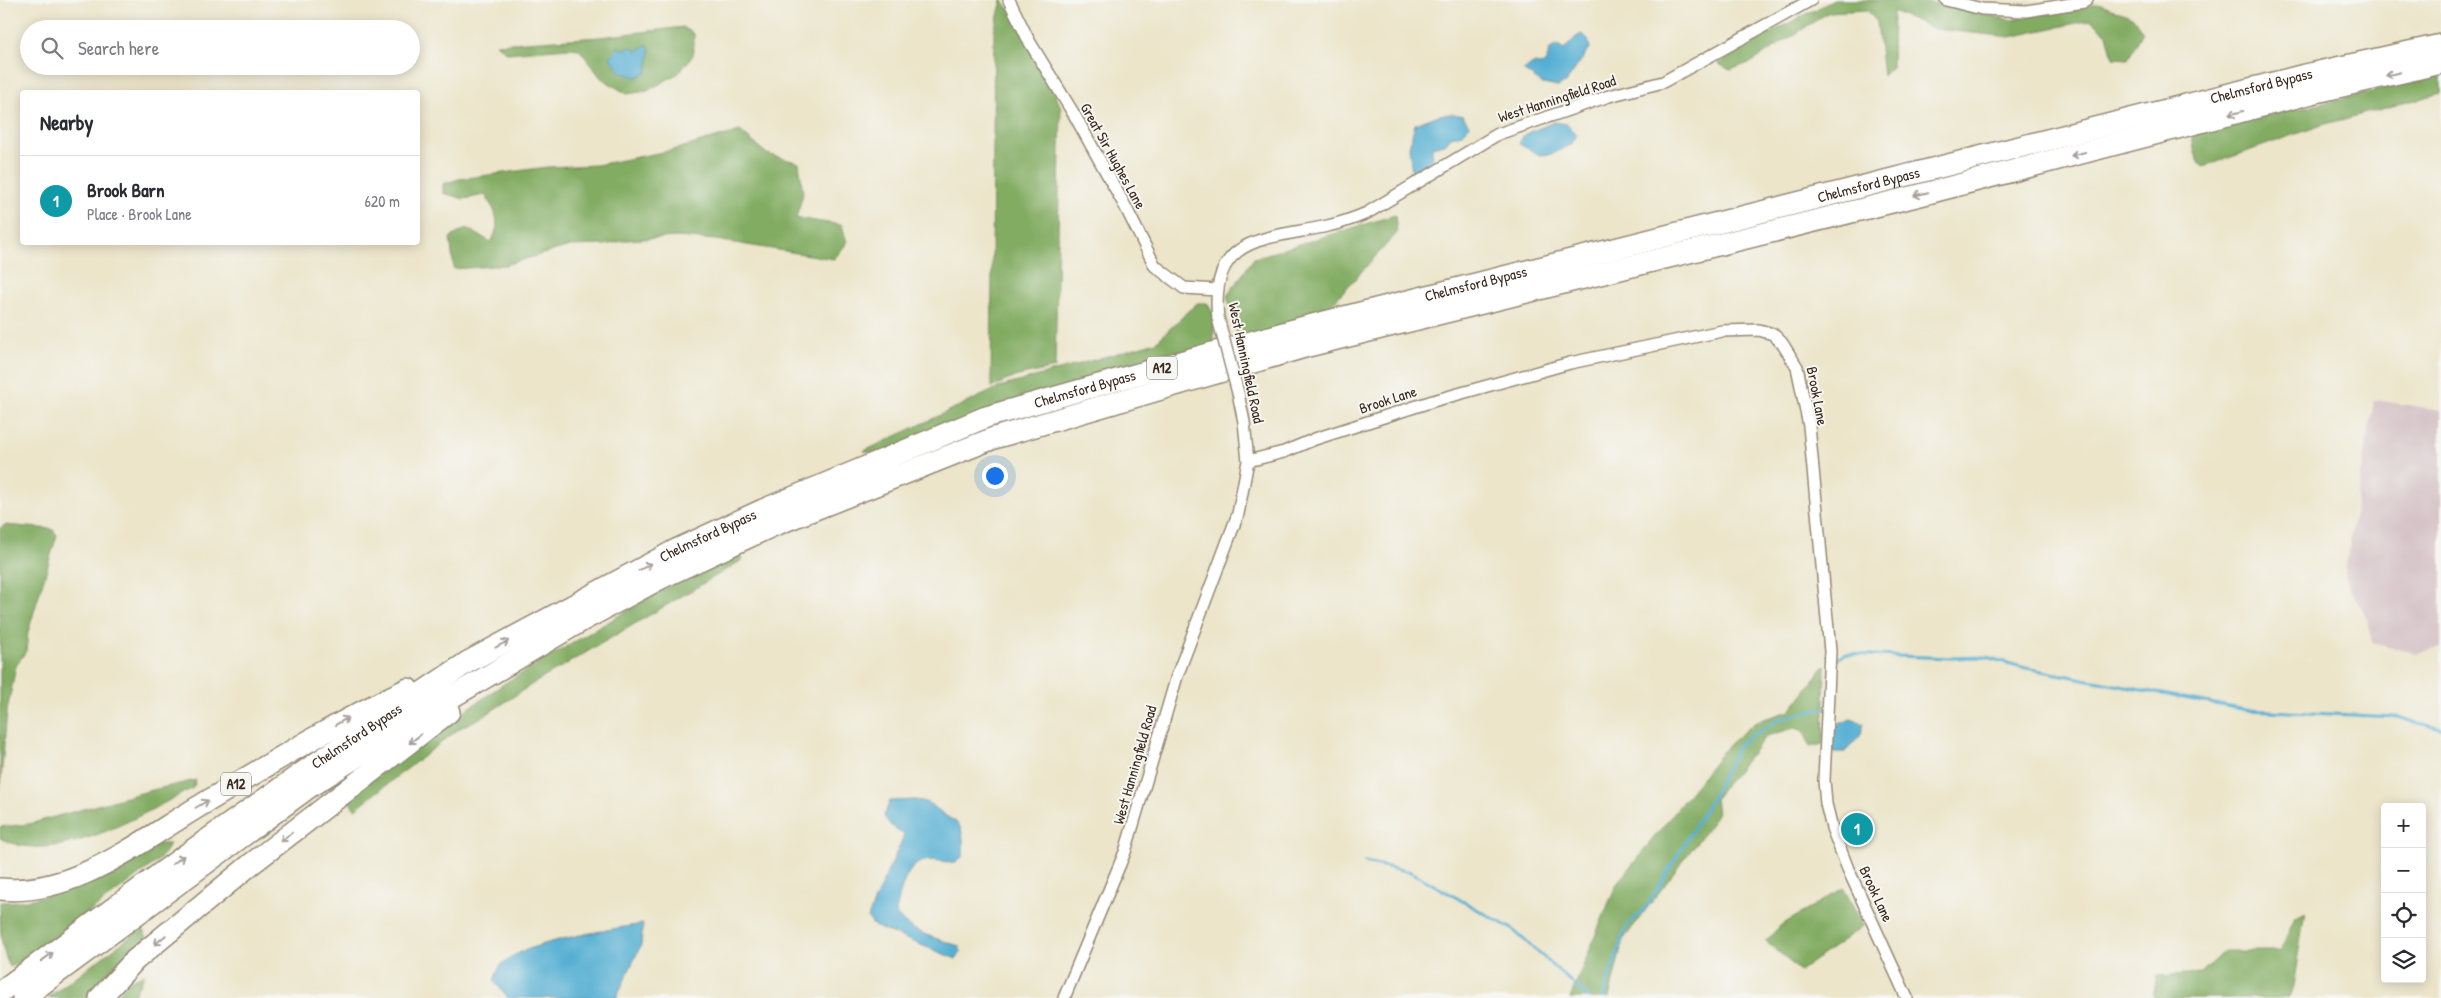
<!DOCTYPE html>
<meta charset="utf-8">
<style>
body{margin:0;font-family:"Patrick Hand",sans-serif;background:#f2f2f3;color:#2b2b33}
.controls{position:absolute;right:15px;bottom:15px;display:grid;overflow:hidden;border-radius:5px;box-shadow:0 2px 12px #0003}
.controls button{width:45px;height:45px;display:grid;place-items:center;padding:0;border:0;border-bottom:1px solid #e1e1e2;background:#fff;color:#2b2b33;font:25px sans-serif}
.you{position:absolute;left:994px;top:475px;width:18px;height:18px;margin:-12px;border:4px solid #fff;border-radius:50%;background:#1a73e8;box-shadow:0 0 0 8px #1a73e833}
.badge{display:grid;place-items:center;width:32px;height:32px;border-radius:50%;background:#0f766e;color:#fff;font-size:16px;font-weight:700}
.pin{position:absolute;translate:-50% -50%;border:2px solid #fff;box-shadow:0 1px 5px #0006}
.list{margin:0;padding:0;list-style:none}
h2{display:flex;justify-content:space-between;align-items:center;height:65px;margin:0;padding:0 20px;font-size:21px}
h2 small{font-size:16px;font-weight:400;color:#7c7c81}
.list li{display:grid;grid-template-columns:32px 1fr auto;gap:15px;align-items:center;box-sizing:border-box;height:90px;padding:0 20px;border-top:1px solid #e1e1e2}
.list b{display:block;font-size:19px;white-space:nowrap}
.list p{margin:0;font-size:16px;white-space:nowrap;color:#7c7c81}
.list em{font-size:16px;font-style:normal;color:#7c7c81}
.icon{flex:none;width:28px;height:28px;fill:none;stroke:currentColor;stroke-width:2;stroke-linecap:round;stroke-linejoin:round}
.map{position:relative;flex:none;width:2441px;height:998px;overflow:hidden}
.search{position:absolute;background:#fff;box-shadow:0 2px 12px #0003;left:20px;top:20px;width:400px;height:55px;display:flex;align-items:center;gap:12px;box-sizing:border-box;padding:0 18px;border-radius:28px;color:#7c7c81;font-size:19px}
.panel{position:absolute;background:#fff;box-shadow:0 2px 12px #0003;left:20px;top:90px;width:400px;height:155px;border-radius:5px}
.map>svg:first-child{display:block}
</style>
<div class="map">
<svg width="2441" height="998" viewBox="0 0 2441 998">
<rect width="100%" height="100%" fill="#f6f6f2"/>
<filter id="ink" filterUnits="userSpaceOnUse"><feTurbulence type="fractalNoise" baseFrequency=".02" numOctaves="2"/><feDisplacementMap in="SourceGraphic" scale="10" xChannelSelector="R" yChannelSelector="G"/><feConvolveMatrix kernelMatrix="1 2 1 2 8 2 1 2 1" color-interpolation-filters="sRGB"/></filter>
<filter id="wash" filterUnits="userSpaceOnUse"><feTurbulence type="fractalNoise" baseFrequency=".0096" numOctaves="4" result="noise"/><feDisplacementMap in="SourceGraphic" scale="20" xChannelSelector="R" yChannelSelector="G"/><feGaussianBlur stdDeviation="1.12" result="paint"/><feColorMatrix in="noise" values="0 0 0 0 0 0 0 0 0 0 0 0 0 0 0 0 0 1.4 0 .05"/><feComposite in="paint" operator="in"/></filter>
<g filter="url(#wash)">
<rect width="100%" height="100%" fill="#ece5ca"/>
<path fill="#d2bec2" d="M2374,400L2441,410V648L2415,653L2372,643L2367,618L2344,577Z"/>
<path fill="#82ac62" stroke="#5e6b40" d="M1002,0L1020,22L1061,107L1055,368L1018,376L991,387L994,31Z
M1834,0H1919L2011,20L2098,4L2133,17L2143,32L2128,59L2113,58L2107,34L2091,20L2010,37L1935,29L1893,11L1892,67L1883,76L1877,22L1867,10L1829,12L1752,62L1730,70L1719,64L1764,36Z
M683,27L694,34L693,55L679,73L647,91L627,94L601,78L579,49L569,48L507,53L496,44L600,37Z
M2441,76V93L2322,125L2203,167C2195,160 2192,143 2193,133Z
M740,131L767,154L799,163L803,194L796,218L842,225L847,243L834,259L716,240L677,237L627,240L605,245L570,246L505,265L454,269L450,238L466,228L491,242C502,224 496,211 485,195L464,199L443,193V184L459,179L547,167L597,165L673,150Z
M1395,215L1397,233L1319,318L1239,340L1227,296L1254,258Z
M1197,303H1207L1214,315V346L879,454L864,451L1000,387L1156,342Z
M5,525L52,529L57,535L28,632L26,651L16,666L7,711L0,791V528Z
M740,555L742,560L721,573L531,685L484,716L460,728L355,809L347,799L465,711L505,683L662,590L708,566Z
M1825,665L1823,744L1810,747L1804,731L1795,728L1766,736L1715,798L1717,814L1710,825L1623,940L1609,998H1570L1616,885L1728,745L1757,721L1790,711Z
M196,780L193,788C143,813 56,869 0,838V827L29,824L148,791Z
M158,844H170L160,859L24,961L10,967C0,949 0,924 0,902C57,903 108,869 158,844Z
M1844,888L1863,926L1800,971L1766,941L1780,926Z
M2305,912L2293,986L2289,998H2153L2157,976L2201,973L2224,951H2280L2295,917Z
M142,928L147,937L90,998H47Z
M145,974L132,998H115L130,981Z"/>
<path fill="#55afd3" stroke="#486c78" d="M1582,34L1588,40L1590,48L1566,82L1558,87L1543,84L1523,70L1535,63L1542,65L1547,60L1549,50L1556,45L1564,50L1576,37Z
M647,44L650,51L647,72L637,77L622,73L610,58L618,47L624,49L632,47L637,51Z
M1453,114L1463,116L1470,126L1462,134L1451,137L1445,144L1432,147V159L1412,173L1409,147L1415,124L1439,115Z
M1554,122L1567,124L1577,134L1571,145L1551,154L1540,155L1519,144L1524,135Z
M1851,719L1864,724L1860,736L1845,752H1833V730L1839,724Z
M915,800C930,801 935,808 946,816C949,818 953,820 956,822C965,830 963,845 963,856L956,863C946,862 933,859 924,861C905,865 899,896 896,913C907,932 939,939 959,946L961,951L956,959L874,926L868,918C878,889 893,863 904,835L889,824L884,816L890,801Z
M643,924L641,945L616,998H508L494,981C496,976 498,968 502,964C523,942 612,929 643,924Z"/>
<g fill="none" stroke-linecap="round" stroke-linejoin="round">
<path stroke="#55afd3" stroke-width="3" d="M1832,663L1845,654L1951,658L1986,657L2026,668L2246,710L2397,717L2441,729
M1365,862L1411,872L1512,929L1589,998
M1603,998L1626,927L1647,906L1710,801L1740,743L1780,719L1824,708"/>
</g>
</g>
<g filter="url(#ink)">
<g fill="none" stroke-linecap="round" stroke-linejoin="round">
<defs>
<path id="street" d="M1009,0L1029,41L1075,116L1125,206L1155,266L1184,288L1218,290
M1946,0L1982,9L2026,11L2084,2L2087,0
M1218,318C1209,237 1264,239 1323,227C1338,224 1353,219 1367,213L1498,134L1609,96L1663,82L1811,0
M1248,461L1284,452L1315,439L1433,401L1570,363L1722,331L1759,330L1773,334L1782,343L1797,367L1809,426L1830,651L1824,780L1826,804L1832,828L1848,869L1907,998
M1064,998L1125,852L1177,676L1238,514L1248,461L1244,422L1238,393"/>
<g id="highway">
<path d="M0,889C74,897 143,839 203,804C270,764 337,722 408,689"/>
<path id="s1" d="M0,992L187,854L312,766L468,662L676,550L763,510L986,417L1297,329L2305,75L2441,45"/>
<path d="M23,998L309,787L435,707L583,620L661,578L772,526L994,438L1308,346L1920,195L2312,93L2441,63"/>
<path d="M100,998L135,960L250,865L449,712"/>
</g>
</defs>
<use href="#street" stroke="#948874" stroke-width="14"/>
<use href="#highway" stroke="#948874" stroke-width="24"/>
<use href="#street" stroke="#fff" stroke-width="11"/>
<use href="#highway" stroke="#fff" stroke-width="21"/>
<defs>
<path id="street-bridge" d="M1218,318L1238,393"/>
</defs>
<use href="#street-bridge" stroke="#948874" stroke-width="14" stroke-linecap="butt"/>
<use href="#street-bridge" stroke="#fff" stroke-width="11"/>
</g>
<defs><path id="oneway-shaft" d="M-6 0H5M1.5-3L5.5 0L1.5 3" fill="none" stroke-width="1.6" stroke-linecap="round" stroke-linejoin="round" transform="scale(1.25)"/></defs>
<g stroke="#a79f9a">
<use href="#oneway-shaft" transform="translate(2393 74) rotate(167)"/>
<use href="#oneway-shaft" transform="translate(2236 113) rotate(165)"/>
<use href="#oneway-shaft" transform="translate(2078 154) rotate(165)"/>
<use href="#oneway-shaft" transform="translate(1921 194) rotate(166)"/>
<use href="#oneway-shaft" transform="translate(645 567) rotate(-29)"/>
<use href="#oneway-shaft" transform="translate(502 644) rotate(-28)"/>
<use href="#oneway-shaft" transform="translate(342 721) rotate(-31)"/>
<use href="#oneway-shaft" transform="translate(415 739) rotate(142)"/>
<use href="#oneway-shaft" transform="translate(202 804) rotate(-30)"/>
<use href="#oneway-shaft" transform="translate(286 837) rotate(143)"/>
<use href="#oneway-shaft" transform="translate(178 860) rotate(-36)"/>
<use href="#oneway-shaft" transform="translate(160 940) rotate(140)"/>
<use href="#oneway-shaft" transform="translate(47 957) rotate(-36)"/>
</g>
</g>
<g text-anchor="middle" stroke-width="4" stroke-linejoin="round" paint-order="stroke">
<g fill="#f6f6f2" stroke="#73675e" stroke-width="1">
<rect x="1147" y="356.5" width="30" height="23" rx="4"/>
<rect x="221" y="772.5" width="30" height="23" rx="4"/>
</g>
<g font-size="14" font-weight="bold" fill="#3b2a1e">
<text x="1162" y="373">A12</text>
<text x="236" y="789">A12</text>
</g>
<g font-size="15" fill="#3b2a1e" stroke="#f6f6f2">
<text dy="5" stroke="none"><textPath href="#s1" startOffset="2464">Chelmsford Bypass</textPath></text>
<text transform="translate(1557 99) rotate(-18)" y="5">West Hanningfield Road</text>
<text transform="translate(1113 156) rotate(61)" y="5">Great Sir Hughes Lane</text>
<text dy="5" stroke="none"><textPath href="#s1" startOffset="2059">Chelmsford Bypass</textPath></text>
<text dy="5" stroke="none"><textPath href="#s1" startOffset="1654">Chelmsford Bypass</textPath></text>
<text transform="translate(1246 363) rotate(78)" y="5">West Hanningfield Road</text>
<text dy="5" stroke="none"><textPath href="#s1" startOffset="1249">Chelmsford Bypass</textPath></text>
<text transform="translate(1817 396) rotate(79)" y="5">Brook Lane</text>
<text transform="translate(1388 400) rotate(-18)" y="5">Brook Lane</text>
<text dy="5" stroke="none"><textPath href="#s1" startOffset="844">Chelmsford Bypass</textPath></text>
<text dy="5" stroke="none"><textPath href="#s1" startOffset="439">Chelmsford Bypass</textPath></text>
<text transform="translate(1135 765) rotate(-74)" y="5">West Hanningfield Road</text>
<text transform="translate(1876 894) rotate(65)" y="5">Brook Lane</text>
</g>
</g>
</svg>
<div class="controls">
<button>+</button>
<button>−</button>
<button><svg class="icon" aria-label="locate" viewBox="0 0 24 24"><circle cx="12" cy="12" r="6"/><path d="M12 2v4M12 18v4M2 12h4M18 12h4"/></svg></button>
<button><svg class="icon" aria-label="layers" viewBox="0 0 24 24"><path d="M12 4l9 5-9 5-9-5zM3 14l9 5 9-5"/></svg></button>
</div>
<div class="you"></div>
<div class="pin badge" style="left:1857px;top:829px;background:#0f9aa8">1</div>
<div class="search"><svg class="icon" aria-label="search" viewBox="0 0 24 24"><circle cx="10" cy="10" r="6"/><path d="M15 15l6 6"/></svg>Search here</div>
<section class="panel">
<h2>Nearby<small></small></h2>
<ul class="list">
<li><span class="badge" style="background:#0f9aa8">1</span><div><b>Brook Barn</b><p>Place · Brook Lane</p></div><em>620 m</em></li>
</ul>
</section>
</div>
